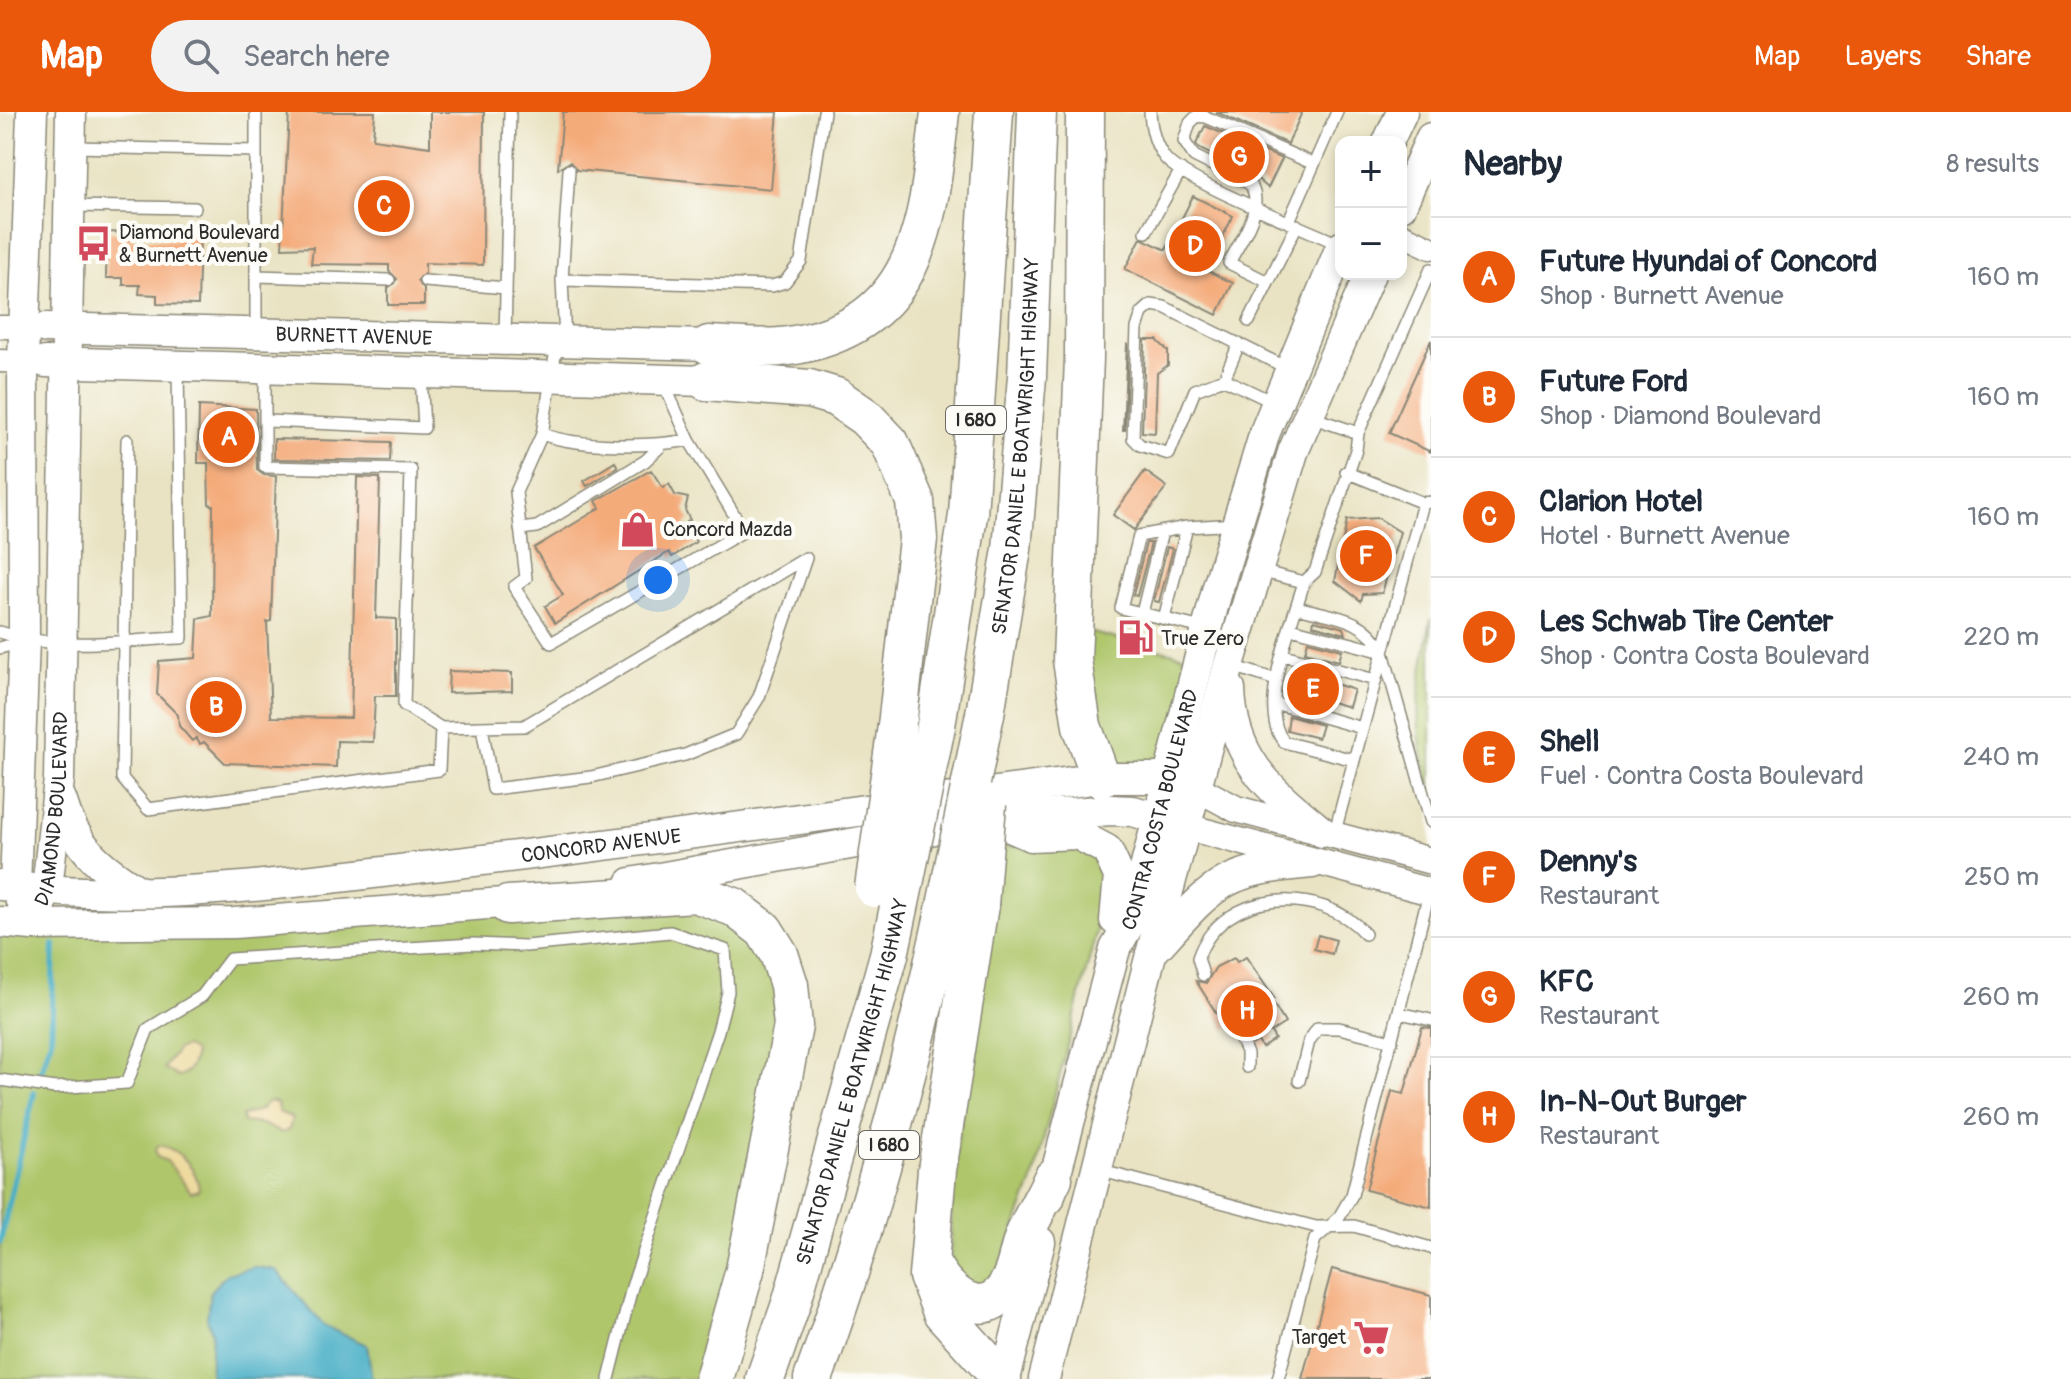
<!DOCTYPE html>
<meta charset="utf-8">
<style>
body{margin:0;font-family:Pangolin,sans-serif;background:#f2f2f3;color:#1f2937}
.controls{position:absolute;right:24px;top:24px;display:grid;overflow:hidden;border-radius:16px;box-shadow:0 4px 12px #0003}
.controls button{width:72px;height:72px;display:grid;place-items:center;padding:0;border:0;border-bottom:2px solid #e0e1e3;background:#fff;color:#1f2937;font:40px sans-serif}
.you{position:absolute;left:658px;top:468px;width:28px;height:28px;margin:-20px;border:6px solid #fff;border-radius:50%;background:#1a73e8;box-shadow:0 0 0 12px #1a73e833}
.badge{display:grid;place-items:center;width:52px;height:52px;border-radius:50%;background:#ea580c;color:#fff;font-size:26px;font-weight:700}
.pin{position:absolute;translate:-50% -50%;border:4px solid #fff;box-shadow:0 2px 8px #0006}
.list{margin:0;padding:0;list-style:none}
h2{display:flex;justify-content:space-between;align-items:center;height:104px;margin:0;padding:0 32px;font-size:34px}
h2 small{font-size:26px;font-weight:400;color:#747a83}
.list li{display:grid;grid-template-columns:52px 1fr auto;gap:24px;align-items:center;box-sizing:border-box;height:120px;padding:0 32px;border-top:2px solid #e0e1e3}
.list b{display:block;font-size:30px;white-space:nowrap}
.list p{margin:0;font-size:26px;white-space:nowrap;color:#747a83}
.list em{font-size:26px;font-style:normal;color:#747a83}
.icon{flex:none;width:44px;height:44px;fill:none;stroke:currentColor;stroke-width:2;stroke-linecap:round;stroke-linejoin:round}
.map{position:relative;flex:none;width:1431px;height:1267px;overflow:hidden}
header{display:flex;align-items:center;gap:48px;box-sizing:border-box;height:112px;padding:0 40px;background:#ea580c;color:#fff}
header strong{font-size:38px}
nav{display:flex;gap:44px;margin-inline-start:auto;font-size:28px}
.search{width:560px;height:72px;background:#f2f2f3;display:flex;align-items:center;gap:20px;box-sizing:border-box;padding:0 28px;border-radius:44px;color:#747a83;font-size:30px}
main{display:flex}
aside{flex:1;background:#fff}
.map>svg:first-child{display:block}
</style>
<header>
<strong>Map</strong>
<div class="search"><svg class="icon" aria-label="search" viewBox="0 0 24 24"><circle cx="10" cy="10" r="6"/><path d="M15 15l6 6"/></svg>Search here</div>
<nav><a>Map</a><a>Layers</a><a>Share</a></nav>
</header>
<main>
<div class="map">
<svg width="1431" height="1267" viewBox="0 0 1431 1267">
<rect width="100%" height="100%" fill="#fdfcf7"/>
<filter id="ink" filterUnits="userSpaceOnUse"><feTurbulence type="fractalNoise" baseFrequency=".0125" numOctaves="2"/><feDisplacementMap in="SourceGraphic" scale="16" xChannelSelector="R" yChannelSelector="G"/><feConvolveMatrix kernelMatrix="1 2 1 2 8 2 1 2 1" color-interpolation-filters="sRGB"/></filter>
<filter id="wash" filterUnits="userSpaceOnUse"><feTurbulence type="fractalNoise" baseFrequency=".006" numOctaves="4" result="noise"/><feDisplacementMap in="SourceGraphic" scale="32" xChannelSelector="R" yChannelSelector="G"/><feGaussianBlur stdDeviation="1.8" result="paint"/><feColorMatrix in="noise" values="0 0 0 0 0 0 0 0 0 0 0 0 0 0 0 0 0 1.4 0 .05"/><feComposite in="paint" operator="in"/></filter>
<g filter="url(#wash)">
<rect width="100%" height="100%" fill="#e9e3c3"/>
<path fill="#afc66b" stroke="#6d784b" stroke-width="2" d="M1431,506V677C1409,611 1420,572 1431,506Z
M1072,516L1199,547L1169,666H1101Z
M999,735L1061,734L1092,744L1104,770L1103,793L1033,1069L995,1168L970,1173L954,1155L951,1145L952,1070Z
M734,795L789,873L714,1267H0V810Z"/>
<path fill="#eeda9e" stroke="#8c8264" stroke-width="2" d="M186,935L194,940C195,950 187,963 178,965L164,956L178,937Z
M268,989L277,991L279,1000L292,1006L289,1018L281,1021L262,1012L243,1010L242,1004L260,998Z
M159,1033C180,1037 198,1058 199,1078L191,1080L167,1049L157,1045L155,1037Z"/>
<path fill="#46aec6" stroke="#386c78" stroke-width="2" d="M254,1155L276,1158L324,1214L367,1233L372,1267H210L212,1220L207,1207L210,1180L227,1162Z"/>
<g fill="none" stroke-linecap="round" stroke-linejoin="round">
<path stroke="#46aec6" stroke-width="6" d="M38,968L51,928L54,833
M0,1130L34,981"/>
</g>
<g id="blocks">
<path fill="#f4ab7a" d="M289,0H375L373,27L430,35V0H484L483,153L425,151V161L417,169L424,177V193H388V176L397,167L389,159V153L311,152L313,135L282,136Z
M563,0H778L771,77L577,58L570,50L558,57Z
M1216,0H1302L1288,32Z
M1205,14L1282,47L1268,76L1254,64L1200,37L1196,32Z
M1193,84L1233,104L1206,158L1233,171L1217,203L1125,157L1141,126L1166,138Z
M107,120L132,121L130,127L175,128V121L200,122L198,193L157,192V183L139,182L140,173H123V166H106Z
M1145,228H1157L1168,239V253L1157,261L1155,321L1142,320Z
M1431,228V340L1389,321Z
M1127,232H1128L1125,318H1123Z
M199,294L256,297L257,358L264,363L276,364L271,509L267,510L271,605L351,606L357,365L380,366L376,506L396,507V584H375L373,630L337,629L336,655L225,651L204,630L200,632L196,626L192,629L179,614L178,603L157,582L159,549L196,546L198,507L212,504L213,393L209,392L208,351H198Z
M274,327L391,330L390,349L274,347Z
M615,350L618,355L587,374L584,369Z
M651,358L663,376L669,372L675,383L688,386L685,398L690,408L685,411L696,430L672,445L669,440L555,511L545,494L563,483L534,436L600,396L596,389Z
M1145,359L1167,375L1134,418L1113,403Z
M1378,406L1400,420L1382,481L1363,482L1361,489L1335,469L1347,408Z
M1146,431H1151L1137,484L1133,483Z
M1167,435L1173,437L1159,490L1154,489Z
M1314,508L1344,516L1346,522L1313,513Z
M1308,529L1342,538L1339,549L1305,540Z
M1301,557L1334,566L1333,571L1354,578L1349,595L1328,589L1326,597L1293,588Z
M449,559L512,561V579L448,581Z
M1289,604L1322,613L1318,626L1287,618Z
M1318,823L1336,828L1332,842L1314,837Z
M1246,845L1274,886L1271,888L1285,911L1271,920L1275,927L1262,936L1258,929L1253,932L1239,908H1231L1227,918L1196,869L1206,871L1216,855L1234,846L1237,850Z
M1422,915L1431,916V1095L1366,1078L1392,979L1404,982Z
M1332,1157L1431,1183V1267H1302Z"/>
</g>
</g>
<g filter="url(#ink)">
<use href="#blocks" fill-opacity="0" stroke="#8a8777" stroke-width="2"/>
<g fill="none" stroke-linecap="round" stroke-linejoin="round">
<defs>
<path id="service" d="M1150,0C1151,16 1154,32 1165,46C1181,68 1309,118 1341,133
M73,35L256,39
M569,58L562,168L772,174L785,170L801,149L824,0
M69,94L195,96
M1289,109L1337,0
M1146,120L1181,58
M256,164L389,168
M562,168L565,228
M425,169L506,176
M1268,170L1229,151C1240,129 1266,96 1250,72L1194,44L1184,29L1190,11L1197,4L1206,5L1314,52
M1249,209L1297,113
M256,219V0
M505,227L510,0
M265,256V355L411,358L404,593L441,616L524,614L806,446L759,585L736,622L685,643L591,665L493,677L482,615
M1224,267L1239,232
M664,272L689,328
M1275,291L1224,267L1195,278L1169,342L1140,333L1133,326L1137,216L1142,201L1151,193L1164,195L1289,257
M1311,305L1358,321
M267,309L424,316L421,263
M542,322C580,336 649,335 689,328L744,419L551,531L514,475L526,466L516,380Z
M542,322L557,232
M127,328L122,666L148,697L439,658L441,616
M1346,360L1423,391
M1187,415L1139,424L1121,496L1206,517
M520,417L537,415L645,349L662,333
M1259,459L1304,470L1315,460L1356,338L1358,321L1431,157
M1304,470C1293,509 1256,597 1284,630L1354,648
M1297,495C1333,505 1365,504 1383,540L1431,710
M1142,501L1162,420
M1164,507L1187,415L1236,412
M1291,516L1383,540
M0,520C57,540 123,528 182,526L178,255
M0,536L20,530
M1284,543L1375,568
M1230,553L1276,568
M1274,591L1362,616
M1334,723L1423,391L1431,390
M1203,863L1198,846C1221,777 1322,772 1365,822
M1400,901L1431,908
M1235,915L1247,942V955
M0,968L55,976L127,971L148,917L202,884L230,847L473,832L526,834L670,820L725,838L728,880L718,919L632,1175L609,1267
M1299,969L1309,929L1318,916H1339L1392,929
M1098,1058L1316,1115L1354,1114L1431,1136
M1278,1267L1315,1127L1338,1107L1352,1083L1429,781"/>
<path id="minor" d="M1401,122L1431,136
M0,215H24
M0,249L23,250"/>
<path id="tertiary" d="M1197,676L1236,697L1431,749
M1187,715L1431,780"/>
<g id="secondary">
<path d="M1388,30L1402,0"/>
<path d="M1401,94L1431,26"/>
<path id="s1" d="M46,216L709,233"/>
<path d="M45,250L706,269"/>
<path d="M1230,577C1232,648 1270,677 1322,720"/>
<path d="M61,687C74,733 98,754 137,778"/>
<path d="M996,709L1031,724L1077,722L1107,738L1119,764L1115,808"/>
<path d="M631,771L991,707L1111,698L1133,699L1187,715"/>
<path id="s2" d="M0,773C146,793 295,770 441,753C661,728 881,695 1101,666H1169L1197,676"/>
<path d="M23,793L15,775L24,528L23,250L32,0"/>
<path id="s3" d="M40,793L47,777L59,667L71,0"/>
<path d="M0,810L32,813L234,811L529,789"/>
<path d="M1155,837C1215,771 1220,759 1312,751"/>
<path id="s4" d="M1049,1087L1115,837L1132,807L1218,475L1265,320L1341,135"/>
<path d="M1005,1267L1040,1130"/>
<path d="M1044,1267L1151,842L1229,553L1293,340L1370,162"/>
</g>
<g id="motorway">
<path d="M1085,0L1084,246L1072,548L1082,614L1101,666"/>
<path d="M709,233C735,234 764,238 789,234C921,214 928,109 940,0"/>
<path d="M706,269L809,277L836,285L865,305L890,331L915,389L918,427L897,614"/>
<path id="s5" d="M985,602L1012,437L1027,265L1037,0"/>
<path d="M936,614L968,403L994,0"/>
<path d="M508,793L695,781L734,795L764,818L779,842L789,873L793,914L745,1158L714,1267"/>
<path d="M979,793L937,1058L928,1164L942,1200L1002,1267"/>
<path d="M934,1157C953,1190 992,1212 1012,1164C1018,1151 1019,1136 1025,1122C1033,1103 1044,1085 1053,1066"/>
<path id="s6" d="M765,1267L792,1189L889,843L904,772"/>
<path d="M813,1267C869,1112 911,955 946,794"/>
</g>
</defs>
<use href="#service" stroke="#8a8777" stroke-width="14"/>
<use href="#minor" stroke="#8a8777" stroke-width="25"/>
<use href="#tertiary" stroke="#8a8777" stroke-width="29"/>
<use href="#secondary" stroke="#8a8777" stroke-width="33"/>
<use href="#motorway" stroke="#8a8777" stroke-width="41"/>
<use href="#service" stroke="#fff" stroke-width="11"/>
<use href="#minor" stroke="#fff" stroke-width="22"/>
<use href="#tertiary" stroke="#fff" stroke-width="26"/>
<use href="#secondary" stroke="#fff" stroke-width="30"/>
<use href="#motorway" stroke="#fff" stroke-width="38"/>
<defs>
<path id="motorway-bridge" d="M904,772L936,614
M874,776L897,614
M979,793L987,692
M946,794L985,602"/>
</defs>
<use href="#motorway-bridge" stroke="#8a8777" stroke-width="41" stroke-linecap="butt"/>
<use href="#motorway-bridge" stroke="#fff" stroke-width="38"/>
</g>
</g>
<defs>
<symbol id="bus-bare" viewBox="-9 -9 18 18"><path d="M-5-6H5V4H4V6H2V4H-2V6H-4V4H-5ZM-3.5-4V0h7V-4ZM-3.5 1.2v1.5H-2V1.2ZM2 1.2v1.5H3.5V1.2Z" fill="#d1495b" stroke="#fdfcf7" stroke-width="2.5" paint-order="stroke"/></symbol>
<symbol id="shop-bare" viewBox="-9 -9 18 18"><path d="M-5-2.5h2.3a2.7 3.5 0 0 1 5.4 0H5L5.5 6h-11ZM-1.5-2.5h3a1.5 2.3 0 0 0-3 0Z" fill="#d1495b" stroke="#fdfcf7" stroke-width="2.5" paint-order="stroke"/></symbol>
<symbol id="fuel-bare" viewBox="-9 -9 18 18"><path d="M-5.5-6h7V0h2V4h1.3V-2.5L3-4.5l.8-.8L6-3V5H2.5V1h-1V6h-7ZM-4.2-4.7v3.2H.2V-4.7Z" fill="#d1495b" stroke="#fdfcf7" stroke-width="2.5" paint-order="stroke"/></symbol>
<symbol id="supermarket-bare" viewBox="-9 -9 18 18"><path d="M-6-5.5h2.5l.6 2H6L4.5 2H-2.5L-4.4-4H-6ZM-1.5 3.2a1.3 1.3 0 1 0 .1 0ZM3 3.2a1.3 1.3 0 1 0 .1 0Z" fill="#d1495b" stroke="#fdfcf7" stroke-width="2.5" paint-order="stroke"/></symbol>
</defs>
<g fill-rule="evenodd">
<use href="#bus-bare" x="68" y="106" width="51" height="51"/>
<use href="#shop-bare" x="612" y="392" width="51" height="51"/>
<use href="#fuel-bare" x="1110" y="500" width="51" height="51"/>
<use href="#supermarket-bare" x="1346" y="1200" width="51" height="51"/>
</g>
<g text-anchor="middle" stroke-width="8" stroke-linejoin="round" paint-order="stroke">
<g fill="#fdfcf7" stroke="#6a6a68" stroke-width="2">
<rect x="946" y="294" width="60" height="28" rx="6"/>
<rect x="859" y="1019" width="60" height="28" rx="6"/>
</g>
<g font-size="18" font-weight="bold" fill="#2b2b2b">
<text x="976" y="314">I 680</text>
<text x="889" y="1039">I 680</text>
</g>
<g font-size="20" fill="#2b2b2b" stroke="#fdfcf7" text-anchor="start">
<text x="119" y="127">Diamond Boulevard<tspan x="119" dy="23">&amp; Burnett Avenue</tspan></text>
<text x="663" y="424">Concord Mazda</text>
<text x="1161" y="533">True Zero</text>
<text x="1346" y="1232" text-anchor="end">Target</text>
</g>
<g font-size="20" fill="#2b2b2b" stroke="#fdfcf7">
<text dy="7" stroke="none"><textPath href="#s1" startOffset="308">BURNETT AVENUE</textPath></text>
<text dy="7" stroke="none"><textPath href="#s5" startOffset="270">SENATOR DANIEL E BOATWRIGHT HIGHWAY</textPath></text>
<text dy="7" stroke="none"><textPath href="#s3" startOffset="98">DIAMOND BOULEVARD</textPath></text>
<text dy="7" stroke="none"><textPath href="#s4" startOffset="406">CONTRA COSTA BOULEVARD</textPath></text>
<text dy="7" stroke="none"><textPath href="#s2" startOffset="604">CONCORD AVENUE</textPath></text>
<text dy="7" stroke="none"><textPath href="#s6" startOffset="310">SENATOR DANIEL E BOATWRIGHT HIGHWAY</textPath></text>
</g>
</g>
</svg>
<div class="controls">
<button>+</button>
<button>−</button>
</div>
<div class="you"></div>
<div class="pin badge" style="left:229px;top:325px">A</div>
<div class="pin badge" style="left:216px;top:595px">B</div>
<div class="pin badge" style="left:384px;top:94px">C</div>
<div class="pin badge" style="left:1195px;top:134px">D</div>
<div class="pin badge" style="left:1313px;top:577px">E</div>
<div class="pin badge" style="left:1366px;top:444px">F</div>
<div class="pin badge" style="left:1239px;top:45px">G</div>
<div class="pin badge" style="left:1247px;top:899px">H</div>
</div>
<aside>
<h2>Nearby<small>8 results</small></h2>
<ul class="list">
<li><span class="badge">A</span><div><b>Future Hyundai of Concord</b><p>Shop · Burnett Avenue</p></div><em>160 m</em></li>
<li><span class="badge">B</span><div><b>Future Ford</b><p>Shop · Diamond Boulevard</p></div><em>160 m</em></li>
<li><span class="badge">C</span><div><b>Clarion Hotel</b><p>Hotel · Burnett Avenue</p></div><em>160 m</em></li>
<li><span class="badge">D</span><div><b>Les Schwab Tire Center</b><p>Shop · Contra Costa Boulevard</p></div><em>220 m</em></li>
<li><span class="badge">E</span><div><b>Shell</b><p>Fuel · Contra Costa Boulevard</p></div><em>240 m</em></li>
<li><span class="badge">F</span><div><b>Denny's</b><p>Restaurant</p></div><em>250 m</em></li>
<li><span class="badge">G</span><div><b>KFC</b><p>Restaurant</p></div><em>260 m</em></li>
<li><span class="badge">H</span><div><b>In-N-Out Burger</b><p>Restaurant</p></div><em>260 m</em></li>
</ul>
</aside>
</main>
